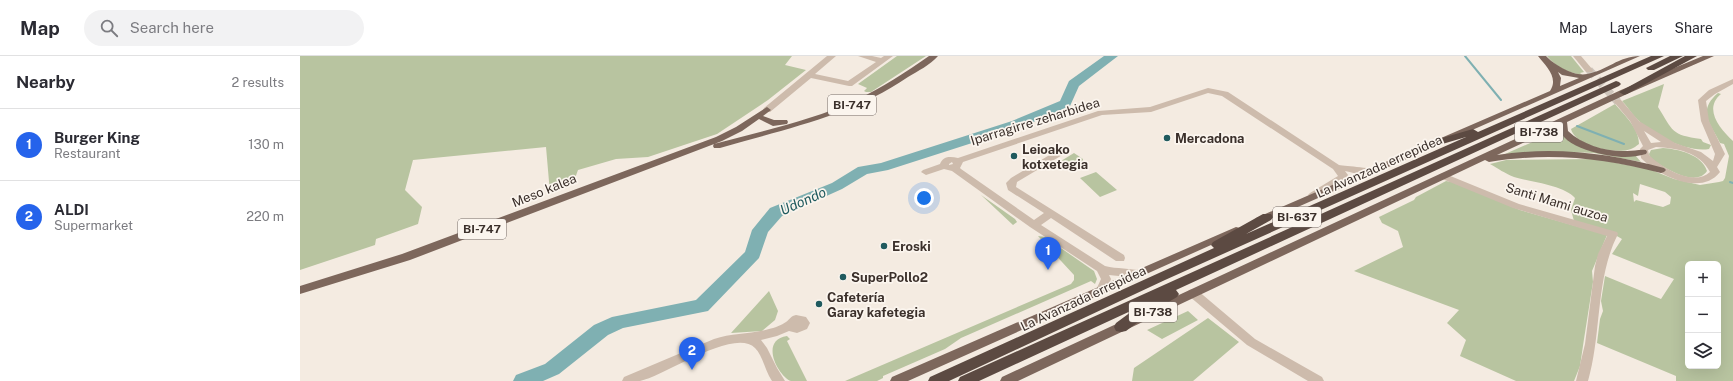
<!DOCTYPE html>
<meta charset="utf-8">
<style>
body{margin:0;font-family:"Public Sans",sans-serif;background:#f2f2f3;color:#2b2b33}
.controls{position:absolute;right:12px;bottom:12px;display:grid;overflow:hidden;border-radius:6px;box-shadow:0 4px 16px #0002}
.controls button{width:36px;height:36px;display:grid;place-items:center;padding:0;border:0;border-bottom:1px solid #e1e1e2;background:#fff;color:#2b2b33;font:20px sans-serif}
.you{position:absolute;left:624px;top:142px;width:14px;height:14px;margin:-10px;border:3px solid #fff;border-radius:50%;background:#1a73e8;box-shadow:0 0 0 6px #1a73e833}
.badge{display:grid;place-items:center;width:26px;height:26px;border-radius:50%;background:#2563eb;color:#fff;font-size:13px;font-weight:700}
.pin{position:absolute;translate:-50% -33px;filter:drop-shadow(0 1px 2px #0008)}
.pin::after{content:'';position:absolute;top:21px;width:14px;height:12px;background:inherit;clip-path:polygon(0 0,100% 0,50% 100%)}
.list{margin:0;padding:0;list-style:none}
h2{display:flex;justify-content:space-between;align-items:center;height:52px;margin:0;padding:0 16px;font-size:17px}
h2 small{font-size:13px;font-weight:400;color:#7c7c81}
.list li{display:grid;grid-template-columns:26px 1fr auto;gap:12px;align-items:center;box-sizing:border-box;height:72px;padding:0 16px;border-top:1px solid #e1e1e2}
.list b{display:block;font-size:15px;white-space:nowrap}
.list p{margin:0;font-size:13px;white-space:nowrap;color:#7c7c81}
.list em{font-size:13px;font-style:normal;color:#7c7c81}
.icon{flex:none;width:22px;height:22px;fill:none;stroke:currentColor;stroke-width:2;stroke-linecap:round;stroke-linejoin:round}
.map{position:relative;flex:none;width:1433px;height:325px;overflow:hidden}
header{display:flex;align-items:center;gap:24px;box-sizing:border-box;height:56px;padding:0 20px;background:#fff;border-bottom:1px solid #e1e1e2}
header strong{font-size:19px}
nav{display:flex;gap:22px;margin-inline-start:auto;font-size:14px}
.search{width:280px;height:36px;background:#f2f2f3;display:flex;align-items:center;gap:10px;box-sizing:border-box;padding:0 14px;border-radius:22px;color:#7c7c81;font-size:15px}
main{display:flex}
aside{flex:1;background:#fff}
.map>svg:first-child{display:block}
</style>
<header>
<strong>Map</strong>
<div class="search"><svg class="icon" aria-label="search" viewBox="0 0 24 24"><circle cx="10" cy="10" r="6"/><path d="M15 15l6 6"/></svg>Search here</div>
<nav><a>Map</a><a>Layers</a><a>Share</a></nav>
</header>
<main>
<aside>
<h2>Nearby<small>2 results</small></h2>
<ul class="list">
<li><span class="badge">1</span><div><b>Burger King</b><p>Restaurant</p></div><em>130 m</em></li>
<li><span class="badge">2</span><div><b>ALDI</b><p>Supermarket</p></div><em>220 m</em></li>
</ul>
</aside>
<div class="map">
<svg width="1433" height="325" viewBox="0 0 1433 325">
<rect width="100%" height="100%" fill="#f4ebe1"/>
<path fill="#b8c4a0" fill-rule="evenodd" d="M0,0H492L485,9L506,14L468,44L417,78L348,101L316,103L278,114L274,125L250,137L246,91L113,104L105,134L122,151L118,168L76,183L75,189L0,214Z
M597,0H626L571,36H566L564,35L567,32L558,28Z
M1247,0H1271L1284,16L1280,17L1282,19C1267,16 1257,12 1247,0Z
M1364,28L1358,51C1373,75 1371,79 1401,83L1403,86L1411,89L1409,93C1387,97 1351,78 1336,62C1331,57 1327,50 1322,45Z
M1418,37L1421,38C1403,53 1420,73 1433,85V325H1376V320L1297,287L1300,263L1303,255L1301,245L1305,220L1361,243L1374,223L1312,198L1322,183L1310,176L1274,165L1271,154L1275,142C1264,129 1231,126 1214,121C1206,118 1197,112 1190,108L1206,104L1296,103L1349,113L1374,123L1400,129L1419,126L1423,125L1425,122L1429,100L1424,88L1420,87C1410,67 1397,55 1418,37ZM1340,128L1365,136L1371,141L1370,148L1363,151L1336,144L1334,146L1333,137L1338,140ZM1388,208H1418V310H1388Z
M1315,48C1325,60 1339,72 1339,88C1336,90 1334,92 1331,93C1316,99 1275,90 1271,73Z
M1260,74C1270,95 1315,96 1335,99L1341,106L1294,97L1270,96L1205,98Z
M1363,92C1377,93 1402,98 1407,115C1395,133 1362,110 1350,102L1349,98L1351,94Z
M774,97L783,103L782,110L772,116L761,105Z
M796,116L817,134L800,141L780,122Z
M1146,125L1152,126L1220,154L1307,179L1292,215L1293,226L1284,283L1280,310L1274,325H1216L1160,300L1166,284L1147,267L1159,254L1054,215L1103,191L1098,175L1082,167L1079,161L1114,144L1116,141Z
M681,139L715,163L717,166L713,169Z
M738,180L745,181L794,215L797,223L795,228L791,225L661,282L645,293L583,320V322L577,325H545L771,228L774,224V219Z
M469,235L478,255L475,264L462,275L431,277Z
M888,255L898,264L862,283L847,274Z
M908,262L939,286L893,325H832L834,312Z
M487,280L490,283L487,285L507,325C503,325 495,325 491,325C478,320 459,284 487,280Z"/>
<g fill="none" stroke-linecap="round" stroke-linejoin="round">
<path stroke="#7fb0b2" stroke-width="2" d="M1165,0L1201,44
M1277,70L1324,88
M1430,126L1433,127"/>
<path fill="#7fb0b2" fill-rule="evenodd" d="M804,0H818L779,30L770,50L722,71L588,114L567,118L542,133L482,160L468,176L459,202L408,255L323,272L308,279L259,318L243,325H213L216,319L245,308L294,269L312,261L396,244L445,196L452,174L470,152L532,127L558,111L581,107L712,65L760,45L769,25Z"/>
<path stroke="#cfc6bd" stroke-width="8" stroke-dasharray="8 4.5" stroke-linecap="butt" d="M1289,14L1318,46"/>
<path fill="#cdbbac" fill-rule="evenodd" d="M527,0H536L515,18L548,25L576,6L558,0H572L581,2L584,0H593L552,30H549L511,22L470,56H464L463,54L464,52Z
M1273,0H1281L1293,14L1292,16H1286Z
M1433,23V28L1415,38L1406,45L1409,65L1425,98L1417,111L1420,116C1401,141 1358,119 1341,102L1340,93L1343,90L1330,65L1314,46L1315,44H1321L1339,65L1375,87L1401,96L1413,105L1415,98L1401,65L1398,44L1409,34ZM1344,75L1361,86L1351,87ZM1356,91C1376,92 1400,96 1410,116C1394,131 1362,112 1349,99L1348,94Z
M908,32L928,36L1039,109C1046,110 1075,112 1079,115C1071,122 1054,117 1045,115L1048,119L1045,124L1016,141H1010L1008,139L1010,137L1038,120L1033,113L922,40L908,37L851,56L802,59L663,106L660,112L661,113L734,164L744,157L708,134L706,127L711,122L758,94H764L765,96L764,98L717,126L716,131L824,199L825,202L824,205H816L751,162L741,169L805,210C817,213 830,212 842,215L843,218L842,221L838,222L809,219L811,223L806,237H798L796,234L801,223L797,215L730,171L652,115L644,113L626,119L621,116L623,114L640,108C643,100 650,100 658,102L798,55L850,51ZM652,106L653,108L649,109V108Z
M1143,117L1219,148L1317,176L1318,178C1295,223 1302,277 1288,325H1276L1285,288L1295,210L1298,198L1307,180L1213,152L1140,122L1138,120L1140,118Z
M893,233L897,234L955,283L1022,321L1024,325H1008L947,289L889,240L887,237L889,234Z
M496,259L506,261L510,267L507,273L497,277L489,275L477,280L461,284L467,292L477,312L485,325H472C465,315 463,300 455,292C434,271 365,320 340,325C335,325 328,325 322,325L324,321L414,283C432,277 451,278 469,273C474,272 482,269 486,266C490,263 491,260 496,259Z"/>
<path fill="#7d675c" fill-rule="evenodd" d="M629,0H638C630,9 618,15 608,21C551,60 485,73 420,92H414L413,90L414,88C462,75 511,65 556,44C582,32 606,16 629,0Z
M1238,0H1246C1254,9 1275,21 1287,18C1306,15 1319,0 1340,0L964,166L960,167L955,164L956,162L1250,35C1259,22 1246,10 1238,0ZM1258,16L1262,19L1279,22L1260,30L1261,22Z
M1403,0H1414L1327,38L1267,66L1268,75C1283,89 1306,96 1327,95C1334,95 1340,93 1346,94L1347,96L1346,98C1339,100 1332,101 1325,101C1308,101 1260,92 1259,70L1197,99C1254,90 1309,97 1364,112L1366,114L1364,116L1361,117C1302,102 1250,96 1189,106L1185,104L718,325H700L702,321L1321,34Z
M467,51L471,54L463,60L474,64H487L488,66L487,68L473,70L459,63L442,75L422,85L110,204L0,238V230L102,198L416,81L436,71Z
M936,171L940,172L941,174L940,176L608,325H590L592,321Z"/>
<path fill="#5c4a42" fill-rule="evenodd" d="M1351,0H1364L865,224L649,325H628L630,321L914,192L911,189L913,186L963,158H971L973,161L971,164L946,178L1166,81L1139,89L1134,86L1135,84L1173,73L1178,76Z
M1370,0H1383L1354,14H1348L1346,12Z
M1385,0H1397L1327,38L1324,39L1319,36Z
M1316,25L1319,26L1321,28L1319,30L876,234L879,238L877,241L850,257L826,275L821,276L816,275L814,271L816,267L835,253L679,325H658L660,321Z"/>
</g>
<g fill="#1f5a5e" stroke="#fbf5ee" stroke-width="1.5">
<circle cx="867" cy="82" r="4"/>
<circle cx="714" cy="100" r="4"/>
<circle cx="584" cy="190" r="4"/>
<circle cx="543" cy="221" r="4"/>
<circle cx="519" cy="248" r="4"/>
</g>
<g text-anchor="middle" stroke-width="3.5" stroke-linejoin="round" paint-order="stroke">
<g fill="#fbf5ee" stroke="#756b66" stroke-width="1">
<rect x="528" y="39" width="48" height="20" rx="3"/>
<rect x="1215" y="66" width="48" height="20" rx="3"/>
<rect x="973" y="151" width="48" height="20" rx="3"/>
<rect x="158" y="163" width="48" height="20" rx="3"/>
<rect x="829" y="246" width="48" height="20" rx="3"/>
</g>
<g font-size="12" font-weight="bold" fill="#3b302b">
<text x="552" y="53">BI-747</text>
<text x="1239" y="80">BI-738</text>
<text x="997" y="165">BI-637</text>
<text x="182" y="177">BI-747</text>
<text x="853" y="260">BI-738</text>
</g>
<g font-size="13" fill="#3b302b" stroke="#fbf5ee">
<text transform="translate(735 65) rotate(-17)" y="5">Iparragirre zeharbidea</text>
<text transform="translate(1079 110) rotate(-24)" y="5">La Avanzada errepidea</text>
<text transform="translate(244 134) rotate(-22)" y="5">Meso kalea</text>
<text transform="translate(1257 146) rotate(17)" y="5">Santi Mami auzoa</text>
<text transform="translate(783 242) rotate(-25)" y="5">La Avanzada errepidea</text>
</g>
<g font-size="13" font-weight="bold" fill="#3b302b" stroke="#fbf5ee" text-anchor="start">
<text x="875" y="87">Mercadona</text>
<text x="722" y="98">Leioako<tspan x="722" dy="15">kotxetegia</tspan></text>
<text x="592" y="195">Eroski</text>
<text x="551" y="226">SuperPollo2</text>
<text x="527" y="246">Cafetería<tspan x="527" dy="15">Garay kafetegia</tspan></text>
</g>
<g font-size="14" font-style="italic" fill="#1f5a5e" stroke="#fbf5ee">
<text transform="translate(503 145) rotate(-24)" y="5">Udondo</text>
</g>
</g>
</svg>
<div class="controls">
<button>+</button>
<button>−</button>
<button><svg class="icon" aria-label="layers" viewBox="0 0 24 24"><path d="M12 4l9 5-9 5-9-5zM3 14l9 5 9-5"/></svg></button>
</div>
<div class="you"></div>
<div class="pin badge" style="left:748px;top:214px">1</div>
<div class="pin badge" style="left:392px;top:314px">2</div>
</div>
</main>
